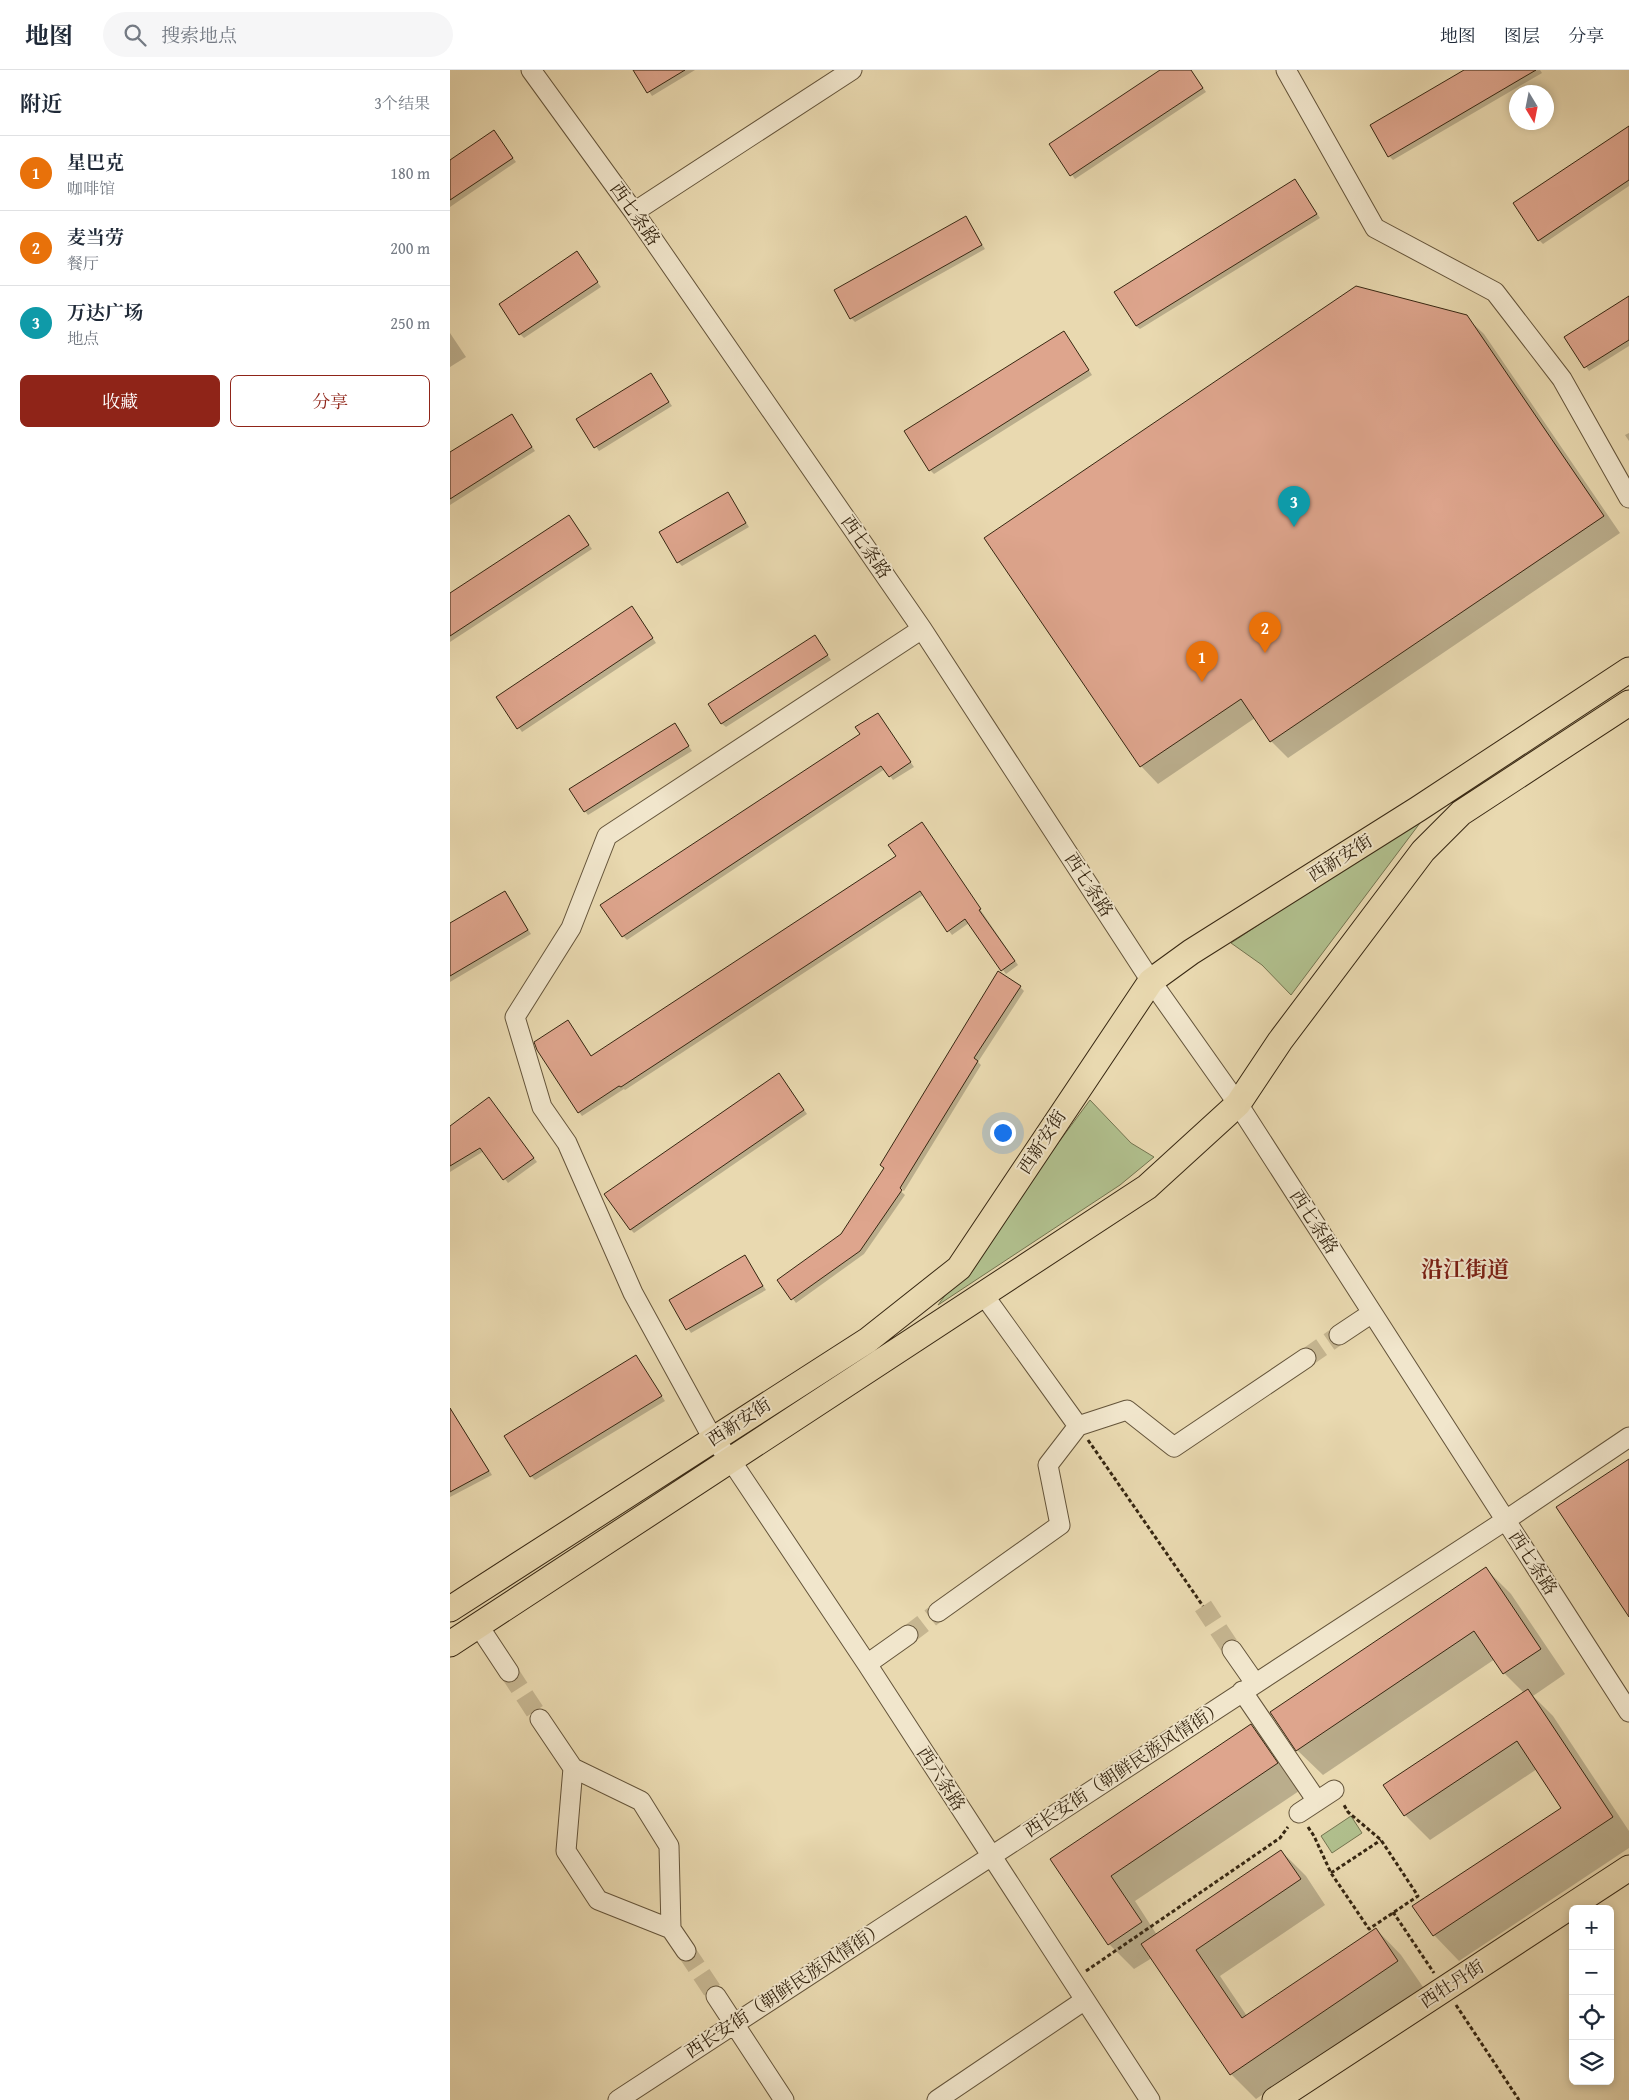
<!DOCTYPE html>
<html lang="zh">
<meta charset="utf-8">
<style>
body{margin:0;font-family:"Gentium Book Plus","Noto Serif SC",serif;background:#f6f6f7;color:#1f2937}
.controls{position:absolute;right:15px;bottom:15px;display:grid;overflow:hidden;border-radius:8px;box-shadow:0 2px 8px #0003}
.controls button{width:45px;height:45px;display:grid;place-items:center;padding:0;border:0;border-bottom:1px solid #e0e1e3;background:#fff;color:#1f2937;font:25px sans-serif}
.compass{position:absolute;left:1059px;top:15px;width:45px;height:45px;border-radius:50%;background:#fff;box-shadow:0 2px 8px #0003;rotate:170deg}
.you{position:absolute;left:552px;top:1062px;width:18px;height:18px;margin:-12px;border:4px solid #fff;border-radius:50%;background:#1a73e8;box-shadow:0 0 0 8px #1a73e833}
.badge{display:grid;place-items:center;width:32px;height:32px;border-radius:50%;background:#8f2418;color:#fff;font-size:16px;font-weight:700}
.pin{position:absolute;translate:-50% -41px;filter:drop-shadow(0 1px 2px #0008)}
.pin::after{content:'';position:absolute;top:26px;width:18px;height:15px;background:inherit;clip-path:polygon(0 0,100% 0,50% 100%)}
.list{margin:0;padding:0;list-style:none}
h2{display:flex;justify-content:space-between;align-items:center;height:65px;margin:0;padding:0 20px;font-size:21px}
h2 small{font-size:16px;font-weight:400;color:#747a83}
.list li{display:grid;grid-template-columns:32px 1fr auto;gap:15px;align-items:center;box-sizing:border-box;height:75px;padding:0 20px;border-top:1px solid #e0e1e3}
.list b{display:block;font-size:19px;white-space:nowrap}
.list p{margin:0;font-size:16px;white-space:nowrap;color:#747a83}
.list em{font-size:16px;font-style:normal;color:#747a83}
.actions{display:flex;gap:10px;padding:15px 20px}
.actions a{flex:1;padding:11px 0;border:1px solid #8f2418;border-radius:8px;text-align:center;font-size:18px;color:#8f2418}
.actions .main{background:#8f2418;color:#fff}
.icon{flex:none;width:28px;height:28px;fill:none;stroke:currentColor;stroke-width:2;stroke-linecap:round;stroke-linejoin:round}
.map{position:relative;flex:none;width:1179px;height:2030px;overflow:hidden}
header{display:flex;align-items:center;gap:30px;box-sizing:border-box;height:70px;padding:0 25px;background:#fff;border-bottom:1px solid #e0e1e3}
header strong{font-size:24px}
nav{display:flex;gap:28px;margin-inline-start:auto;font-size:18px}
.search{width:350px;height:45px;background:#f6f6f7;display:flex;align-items:center;gap:12px;box-sizing:border-box;padding:0 18px;border-radius:28px;color:#747a83;font-size:19px}
main{display:flex}
aside{flex:1;background:#fff}
.map>svg:first-child{display:block}
</style>
<header>
<strong>地图</strong>
<div class="search"><svg class="icon" aria-label="search" viewBox="0 0 24 24"><circle cx="10" cy="10" r="6"/><path d="M15 15l6 6"/></svg>搜索地点</div>
<nav><a>地图</a><a>图层</a><a>分享</a></nav>
</header>
<main>
<aside>
<h2>附近<small>3个结果</small></h2>
<ul class="list">
<li><span class="badge" style="background:#e8710a">1</span><div><b>星巴克</b><p>咖啡馆</p></div><em>180 m</em></li>
<li><span class="badge" style="background:#e8710a">2</span><div><b>麦当劳</b><p>餐厅</p></div><em>200 m</em></li>
<li><span class="badge" style="background:#0f9aa8">3</span><div><b>万达广场</b><p>地点</p></div><em>250 m</em></li>
</ul>
<div class="actions"><a class="main">收藏</a><a>分享</a></div>
</aside>
<div class="map">
<svg width="1179" height="2030" viewBox="0 0 1179 2030">
<rect width="100%" height="100%" fill="#e9d9b0"/>
<filter id="stains"><feTurbulence type="fractalNoise" baseFrequency=".004" numOctaves="4"/><feColorMatrix values="0 0 0 0 .2 0 0 0 0 .09 0 0 0 0 .02 0 0 0 .5 -.17"/></filter>
<radialGradient id="worn" r=".72"><stop offset=".6" stop-color="#630" stop-opacity="0"/><stop offset="1" stop-color="#630" stop-opacity=".3"/></radialGradient>
<path fill="#b1c08e" stroke="#747450" d="M976,745L841,925L812,895L781,873Z
M640,1030L681,1073L704,1087L670,1115L488,1235Z
M901,1746L912,1763L882,1783L871,1766Z"/>
<path fill="#0003" d="M185,0H245L202,26Z
M712,0H741L756,22L625,109L601,75Z
M1016,0H1090L1092,3L943,90L939,86Z
M1179,57V116L1093,174L1089,170Z
M44,62L66,92L0,137V92Z
M845,110L870,148L690,259L686,256Z
M516,148L535,179L405,252L401,248Z
M127,183L151,217L74,268L70,264Z
M1179,228V276L1139,301L1116,268Z
M1016,247L1034,264L1170,463L838,688L821,671L805,648L708,714L691,696L535,468Z
M614,262L642,305L484,404L480,400Z
M0,263L16,287L0,297Z
M201,305L222,336L149,381L128,350Z
M62,346L85,381L0,435V384Z
M1179,363V371L1175,365Z
M278,424L299,457L232,496L228,492Z
M119,446L142,479L0,572V524Z
M186,542L206,573L72,662L48,628Z
M365,566L381,590L276,657L272,654L260,634Z
M431,648L464,697L443,710L435,699L177,870L173,866L152,835L412,664Z
M224,654L242,681L138,745L135,741Z
M472,754L568,895L556,904L519,853L502,865L473,825L175,1020L174,1019L132,1046L129,1042L122,956L142,987L448,786Z
M55,823L81,864L0,912V855Z
M570,917L574,921L528,992L531,995L454,1121L448,1115L446,1117L455,1125L414,1184L346,1233L329,1210L392,1165Z
M333,1009L357,1044L184,1163L180,1159Z
M43,1033L87,1092L58,1113L34,1081L0,1102V1057Z
M295,1187L316,1220L241,1263L220,1230Z
M186,1287L215,1331L85,1410L81,1406Z
M0,1338L42,1405L0,1427Z
M1035,1498L1061,1524L1115,1604L1083,1626L1103,1646L1179,1761V1778L1009,1891L984,1865L1113,1738L1087,1699L980,1770L955,1745L1074,1623L1054,1603L1045,1589L873,1705L847,1680Z
M801,1656L826,1681L852,1719L685,1831L707,1865L831,1781L856,1806L875,1835L770,1906L797,1946L926,1859L951,1885L973,1917L806,2029L781,2004L702,1888L684,1899L659,1874L602,1790Z"/>
<path fill="#dea58d" stroke="#372712" d="M183,0H235L197,23Z
M710,0H741L753,18L620,106L599,74Z
M1014,0H1086L938,87L920,55Z
M1179,56V110L1088,171L1063,133Z
M44,60L63,88L0,130V90Z
M845,109L867,144L686,256L664,222Z
M516,146L532,175L400,249L384,220Z
M127,181L148,212L69,265L49,234Z
M906,216L1017,245L1154,446L820,672L791,629L690,697L534,468Z
M1179,226V270L1134,298L1114,267Z
M614,261L639,300L479,401L454,361Z
M201,303L219,332L144,378L126,349Z
M62,344L82,377L0,429V382Z
M278,422L296,453L227,493L209,462Z
M119,445L139,475L0,566V523Z
M182,536L203,568L67,659L46,627Z
M365,565L378,585L271,654L258,634Z
M428,643L461,692L439,707L431,696L172,867L150,835L410,664L405,657Z
M225,653L239,676L134,742L119,719Z
M472,752L531,839L529,840L565,891L551,901L515,849L497,862L470,821L171,1017L169,1016L128,1043L87,980L84,972L118,950L141,986L446,786L438,775Z
M55,821L78,860L0,906V853Z
M548,901L571,916L524,988L528,991L450,1118L452,1120L410,1181L341,1230L327,1210L391,1164L434,1098L430,1095Z
M329,1003L354,1040L180,1160L154,1124Z
M39,1027L84,1088L53,1110L30,1078L0,1096V1056Z
M295,1185L313,1216L236,1260L219,1230Z
M186,1285L212,1326L80,1407L54,1366Z
M0,1338L39,1401L0,1422Z
M1179,1389V1547L1106,1437Z
M1036,1497L1091,1579L1053,1604L1024,1561L846,1681L820,1642Z
M1078,1619L1163,1747L983,1866L962,1836L1111,1738L1067,1671L954,1746L933,1715Z
M801,1654L828,1693L661,1806L692,1852L658,1875L600,1789Z
M831,1780L851,1809L746,1880L792,1948L926,1858L948,1891L780,2005L691,1874Z"/>
<g fill="none" stroke-linecap="round" stroke-linejoin="round">
<path stroke="#c5b590" stroke-width="19" stroke-dasharray="19 9" stroke-linecap="butt" d="M856,1288L889,1265
M753,1536L782,1580
M458,1565L488,1542
M59,1602L90,1649
M236,1881L266,1926"/>
<defs>
<path id="minor" d="M81,0L184,142L472,559L701,911L788,1034L1179,1642
M836,0L925,158L1045,222L1112,309L1179,428
M184,142L402,0
M472,559L157,766L121,858L65,947L92,1037L117,1073L183,1223L263,1369L280,1389L417,1594L700,2030
M533,1224L628,1356
M889,1265L922,1243
M488,1542L610,1455L598,1395L628,1356L677,1340L724,1377L856,1288
M28,1555L59,1602
M782,1580L805,1613
M417,1594L458,1565
M792,1621L867,1731
M90,1649L123,1698L191,1731L219,1776L221,1859L236,1881
M123,1698L116,1781L148,1830L221,1859
M849,1743L884,1720
M266,1926L334,2030
M168,2030L1056,1450L1179,1367
M487,2030L635,1930"/>
<path id="major" d="M0,1539L418,1270L509,1198L701,911L741,882L968,739L1179,600
M0,1574L697,1117L788,1034L830,971L973,781L1011,743L1179,633
M825,2030L1179,1798"/>
</defs>
<use href="#minor" stroke="#64543a" stroke-width="21"/>
<use href="#major" stroke="#372712" stroke-width="27"/>
<path stroke="#372712" stroke-width="3" stroke-dasharray="4 2.5" stroke-linecap="butt" d="M638,1370L753,1536
M858,1757L864,1766L881,1803L919,1859L968,1826L931,1770L898,1742L894,1735
M881,1803L931,1770
M943,1842L984,1903
M636,1901L830,1768L838,1757
M1006,1935L1069,2030"/>
<use href="#minor" stroke="#f1e6cc" stroke-width="19"/>
<use href="#major" stroke="#e9d9b0" stroke-width="25"/>
</g>
<g text-anchor="middle" stroke-width="4" stroke-linejoin="round" paint-order="stroke">
<g font-size="18" fill="#372712" stroke="#f1e6cc">
<text transform="translate(185 144) rotate(55)" y="6">西七条路</text>
<text transform="translate(416 477) rotate(55)" y="6">西七条路</text>
<text transform="translate(890 788) rotate(-32)" y="6">西新安街</text>
<text transform="translate(639 815) rotate(57)" y="6">西七条路</text>
<text transform="translate(592 1072) rotate(-57)" y="6">西新安街</text>
<text transform="translate(864 1152) rotate(57)" y="6">西七条路</text>
<text transform="translate(289 1352) rotate(-33)" y="6">西新安街</text>
<text transform="translate(1083 1493) rotate(57)" y="6">西七条路</text>
<text transform="translate(674 1699) rotate(-33)" y="6">西长安街（朝鲜民族风情街）</text>
<text transform="translate(491 1709) rotate(57)" y="6">西六条路</text>
<text transform="translate(1002 1914) rotate(-33)" y="6">西牡丹街</text>
<text transform="translate(335 1920) rotate(-33)" y="6">西长安街（朝鲜民族风情街）</text>
</g>
<g font-size="22" font-weight="bold" fill="#7a1f14" stroke="#f1e6cc">
<text x="1015" y="1207">沿江街道</text>
</g>
</g>
<rect width="100%" height="100%" filter="url(#stains)"/>
<rect width="100%" height="100%" fill="url(#worn)"/>
</svg>
<div class="controls">
<button>+</button>
<button>−</button>
<button><svg class="icon" aria-label="locate" viewBox="0 0 24 24"><circle cx="12" cy="12" r="6"/><path d="M12 2v4M12 18v4M2 12h4M18 12h4"/></svg></button>
<button><svg class="icon" aria-label="layers" viewBox="0 0 24 24"><path d="M12 4l9 5-9 5-9-5zM3 14l9 5 9-5"/></svg></button>
</div>
<svg class="compass" viewBox="-18 -18 36 36"><path d="M0-13l5 13h-10z" fill="#e53935"/><path d="M0 13l5-13h-10z" fill="#747a83"/></svg>
<div class="you"></div>
<div class="pin badge" style="left:752px;top:612px;background:#e8710a">1</div>
<div class="pin badge" style="left:815px;top:583px;background:#e8710a">2</div>
<div class="pin badge" style="left:844px;top:457px;background:#0f9aa8">3</div>
</div>
</main>
